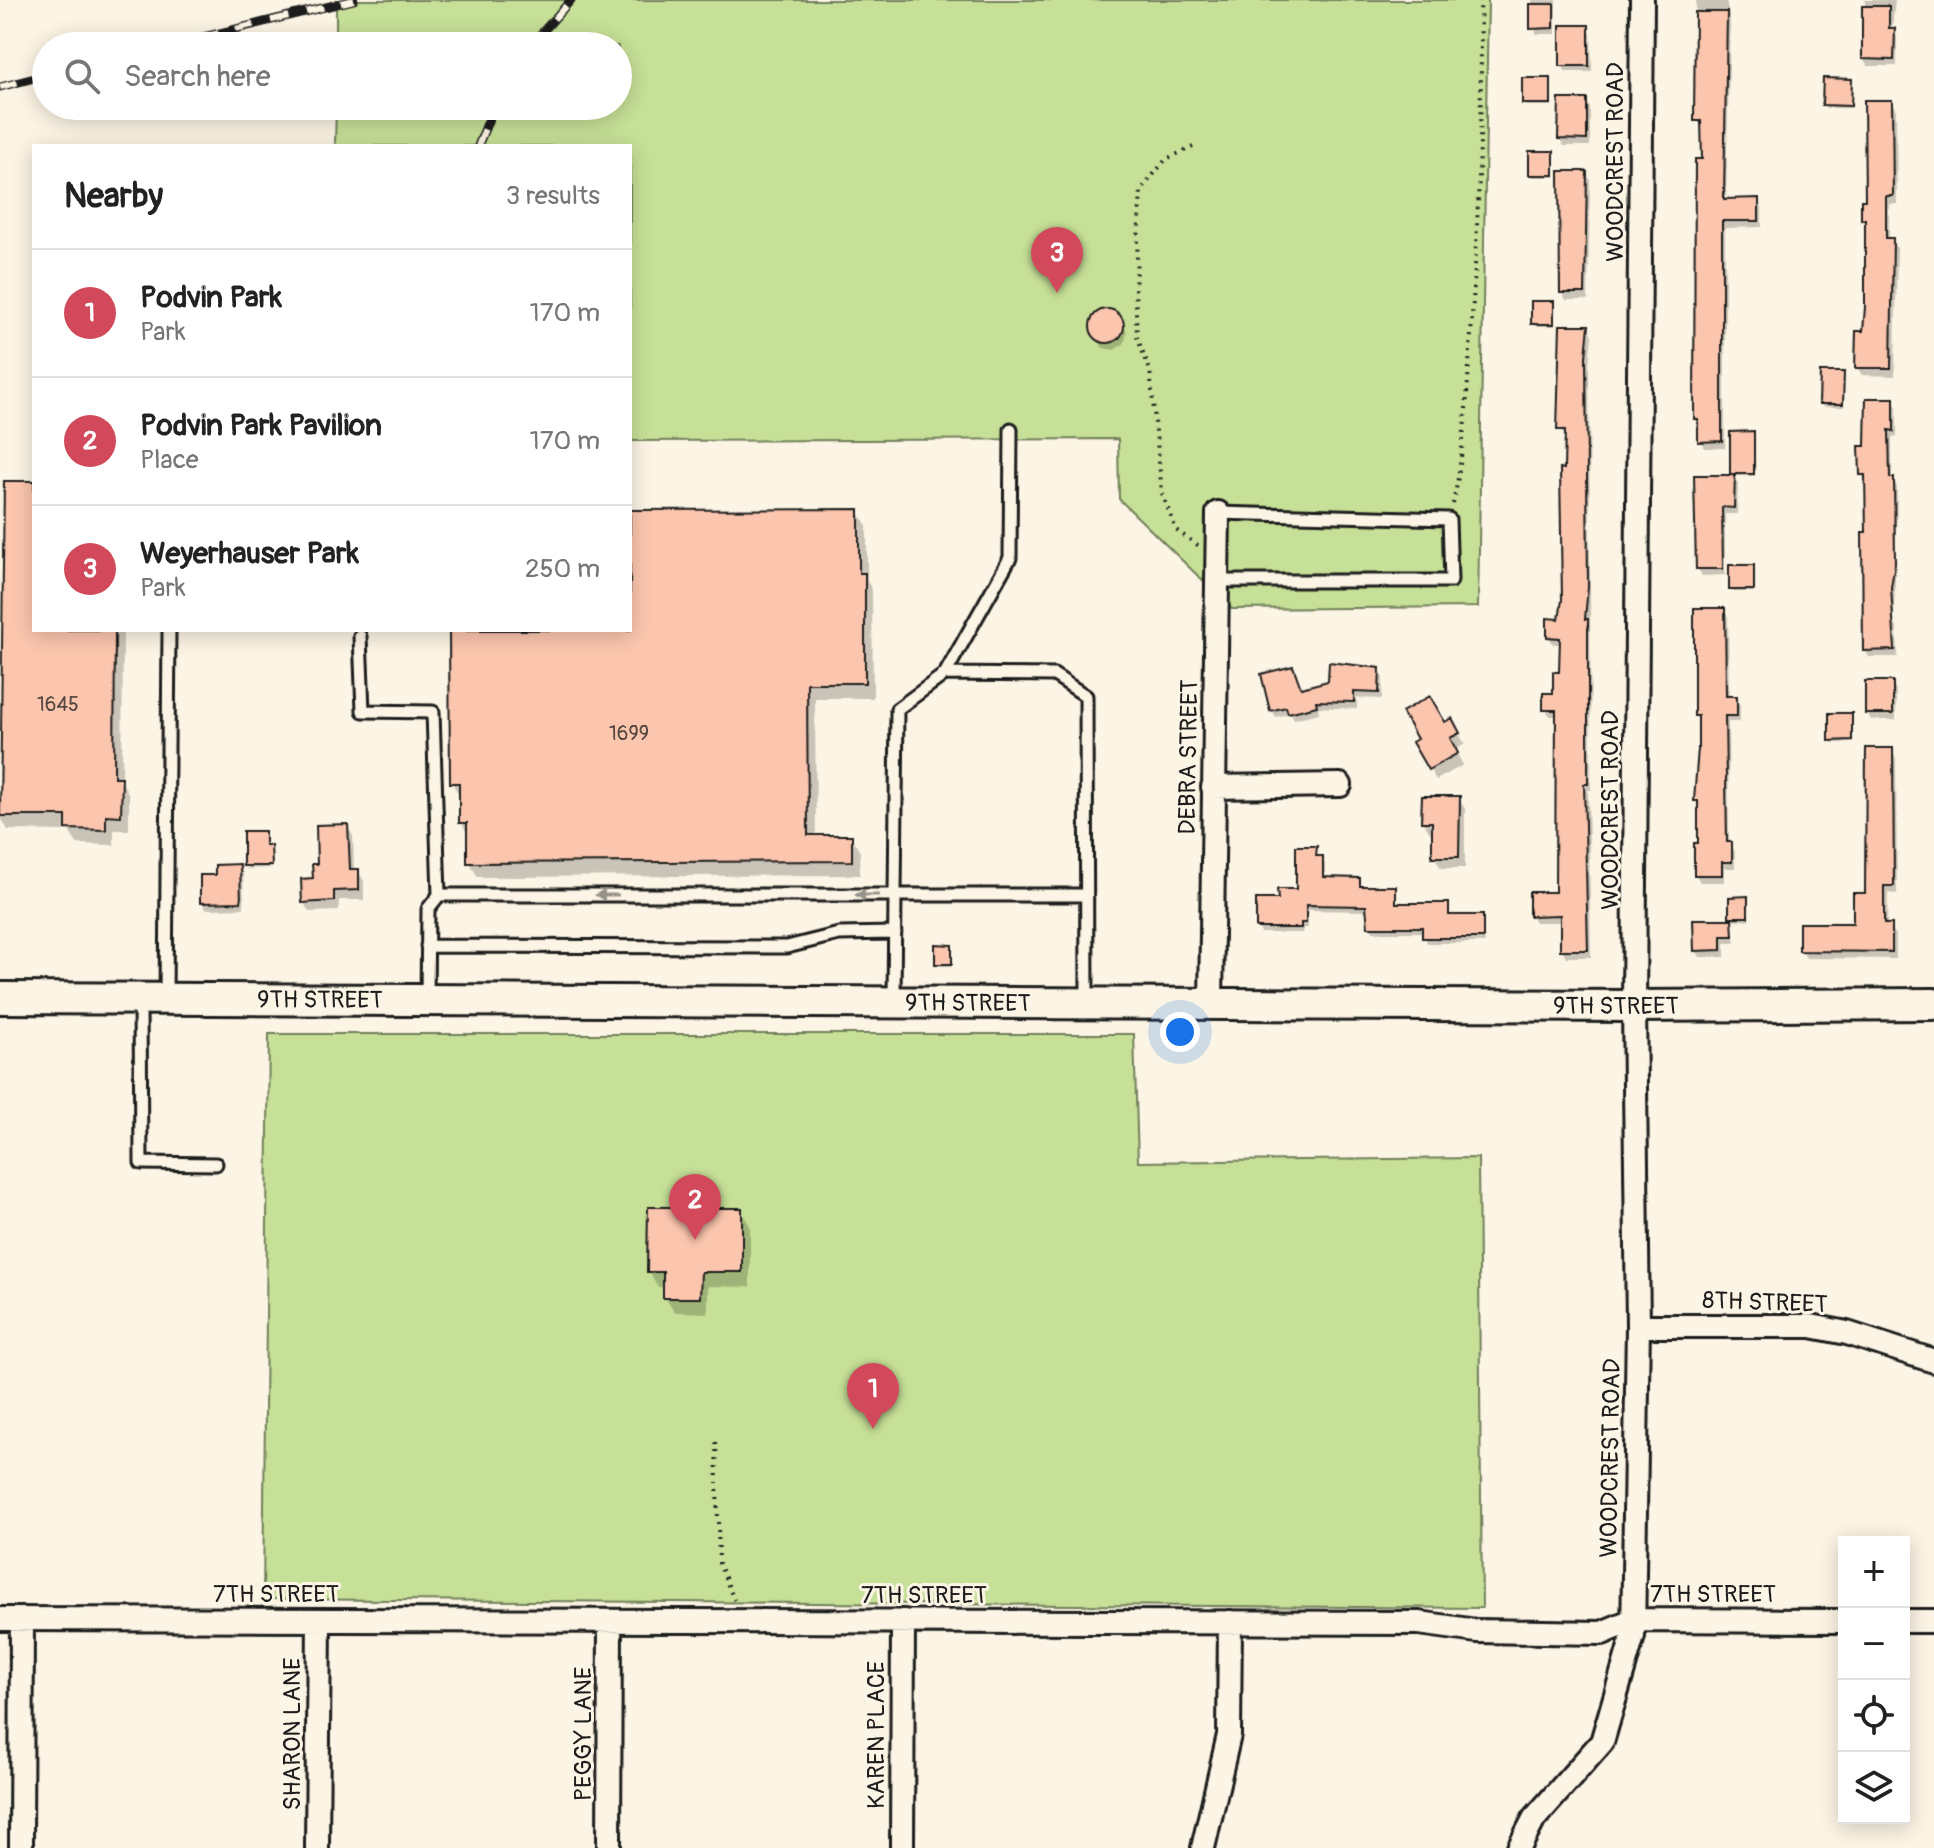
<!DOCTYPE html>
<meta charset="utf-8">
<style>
body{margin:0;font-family:Pangolin,sans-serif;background:#f6f6f6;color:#222}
.controls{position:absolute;right:24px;bottom:24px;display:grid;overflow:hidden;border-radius:0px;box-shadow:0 4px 20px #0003}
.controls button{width:72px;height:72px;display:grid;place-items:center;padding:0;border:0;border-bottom:2px solid #e0e0e0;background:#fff;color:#222;font:40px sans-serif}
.you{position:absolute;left:1180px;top:1032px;width:28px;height:28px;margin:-20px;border:6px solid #fff;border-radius:50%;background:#1a73e8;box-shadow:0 0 0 12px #1a73e833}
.badge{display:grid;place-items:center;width:52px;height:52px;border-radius:50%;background:#d1495b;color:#fff;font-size:26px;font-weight:700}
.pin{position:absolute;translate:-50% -66px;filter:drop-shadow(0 2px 4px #0008)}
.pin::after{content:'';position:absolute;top:42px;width:28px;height:24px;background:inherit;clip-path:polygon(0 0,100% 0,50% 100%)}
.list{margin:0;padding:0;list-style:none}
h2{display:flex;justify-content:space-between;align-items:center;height:104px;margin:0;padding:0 32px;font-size:34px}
h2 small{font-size:26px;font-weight:400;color:#767676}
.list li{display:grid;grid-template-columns:52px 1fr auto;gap:24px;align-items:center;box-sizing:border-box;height:128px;padding:0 32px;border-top:2px solid #e0e0e0}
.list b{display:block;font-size:30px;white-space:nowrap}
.list p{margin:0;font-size:26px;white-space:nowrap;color:#767676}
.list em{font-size:26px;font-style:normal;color:#767676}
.icon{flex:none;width:44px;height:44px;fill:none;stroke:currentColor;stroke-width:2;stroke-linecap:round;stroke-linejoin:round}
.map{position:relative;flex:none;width:1934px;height:1848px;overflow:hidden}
.search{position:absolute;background:#fff;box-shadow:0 4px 20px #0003;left:32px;top:32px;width:600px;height:88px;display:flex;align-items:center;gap:20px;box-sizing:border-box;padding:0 28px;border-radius:44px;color:#767676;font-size:30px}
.panel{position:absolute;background:#fff;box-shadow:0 4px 20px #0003;left:32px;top:144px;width:600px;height:488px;border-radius:0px}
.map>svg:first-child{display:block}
</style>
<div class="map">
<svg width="1934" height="1848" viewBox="0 0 1934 1848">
<rect width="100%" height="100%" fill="#fcf5e5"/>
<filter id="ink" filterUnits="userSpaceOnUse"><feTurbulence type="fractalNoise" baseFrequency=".0125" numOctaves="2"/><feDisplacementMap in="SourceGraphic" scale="16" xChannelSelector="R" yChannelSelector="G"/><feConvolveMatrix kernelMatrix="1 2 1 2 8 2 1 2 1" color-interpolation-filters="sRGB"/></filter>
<g filter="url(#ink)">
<path fill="#c6e097" stroke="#717e5a" stroke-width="2" d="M336,0H1488L1478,607L1232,609L1119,499L1118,439L630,441V146H335L336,106H618V46H336Z
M269,1034H1134L1138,1162L1478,1158L1482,1608L263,1599Z"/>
<path fill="#0003" d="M1532,0H1556V34H1536Z
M1696,0H1726L1730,21L1726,201L1758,200L1762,207V227L1725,228V448H1704L1696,419L1704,161L1703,127L1696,120Z
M1865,0H1895L1892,30L1897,37V66H1868L1864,59Z
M1587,27L1591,34L1592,72H1566L1562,65Z
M1550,80L1552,106H1526L1524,104Z
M1851,81L1852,108H1826L1824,105Z
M1586,101L1590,108V146H1564L1560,139Z
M1891,102L1896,110L1897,204H1889V240L1897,248L1895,376L1862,375L1857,367L1865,333L1867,227L1863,219Z
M1553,153L1555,177H1533L1531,174Z
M1586,173L1590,180L1588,300H1566L1562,293Z
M1553,303L1555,326H1535L1533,323Z
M1104,311L1116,314L1127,332L1124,344L1114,350L1103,348L1091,328L1095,317Z
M1588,327L1592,335L1589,365L1591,790H1588L1591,957H1566L1562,949V922H1535L1531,915L1557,894L1558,716H1550L1545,709L1555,695L1561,674L1562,644H1553L1549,637L1561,621L1564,600L1567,436L1559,429Z
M1842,374L1844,407H1823L1821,404Z
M1893,400L1897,407V437H1892V479L1897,487L1894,622L1897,628L1898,657H1869L1865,650L1868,534L1866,482L1862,475L1867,448Z
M1753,433L1755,476H1734L1732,474Z
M1734,477L1738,484L1737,514H1725V575L1702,576L1698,569Z
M34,483V630H123L122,782L129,795V830H114V845L77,844L69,831L8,830L0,816V780H4Z
M858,511L867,526V581L872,590L873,698H815L816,837H851L860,852V875L478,877L469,862V836L461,822V798L452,783L451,630H630V512Z
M1753,567L1755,592H1733L1731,590Z
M1724,610L1728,617L1729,698H1735L1740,705V722H1728L1729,844L1735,851V868H1724V882H1700L1696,875L1700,807L1696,801V772H1699Z
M1379,670L1383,677L1382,699L1357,698V709L1318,707L1319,713L1294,719L1291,713L1276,717L1272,710L1302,690Z
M1892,683L1896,690V720H1871L1867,713Z
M1851,715L1853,743H1833L1831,740Z
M1451,720L1465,744L1455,750L1463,765L1436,780L1415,743Z
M1891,750L1896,758L1897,894L1888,893L1887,926L1896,934V959L1806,958L1801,950L1855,925L1867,895Z
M1459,798L1465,809V868H1441L1434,856V833H1430L1423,822Z
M347,826L353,836L354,871H358L364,881V900H339V911L309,912L304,903L319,866Z
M264,833L266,847L272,850V868L247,869Z
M1315,848L1318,858L1325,864V879L1359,880L1362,888H1395L1398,905H1448L1451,917H1482L1485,943H1427L1424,932H1373L1369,911L1308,910V928H1303V933H1261L1258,927L1280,901L1298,891Z
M239,866L243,873L244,908L206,909L202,902Z
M1747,898L1749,920H1733L1731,917Z
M1731,921L1735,943H1725V957H1700L1696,950Z
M951,947L952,966H938L937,963Z
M692,1194L701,1210H741L750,1226V1287L708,1286V1313L674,1312L665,1297V1287H658L649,1271Z"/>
<path fill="#fcc6ae" stroke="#1c1c1c" stroke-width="2" d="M1530,4H1554V28L1530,29Z
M1862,6H1889V28H1895L1894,60L1862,59Z
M1695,12H1727L1724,199L1759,198V221H1722V441L1698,442V419H1694L1695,159H1702L1701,121H1694Z
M1560,25H1589V66H1560Z
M1522,78H1551V104H1522Z
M1823,78L1852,79L1851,106L1822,105Z
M1559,99H1587V140L1558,139Z
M1864,100H1892L1893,196H1886V238H1893L1891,368H1855L1856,331H1863L1865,307V219L1861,220V200H1865Z
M1529,151H1554V175H1529Z
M1559,171H1587L1585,293H1560Z
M1531,301H1554V324H1531Z
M1090 326a17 17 0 1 1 34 0a17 17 0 1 1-34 0Z
M1560,325H1589L1586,357L1588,587L1585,619H1588V784H1584L1588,950H1560V915L1529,916V892H1555L1556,710H1543V693H1553V672H1559L1560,638L1547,637V618L1559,619L1562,600L1560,468L1564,469L1565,430H1557Z
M1820,372H1844L1843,404H1819Z
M1866,398H1894V431L1889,430L1890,478H1894L1895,563L1891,587L1895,650L1863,651L1862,532H1866L1865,475H1860L1859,446H1865Z
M1754,431V474H1730V432Z
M1694,475H1735L1734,508L1722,507L1723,569H1696Z
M4,481H34V630H115L114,777H122L121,816L106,815V830L66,829V816H0Z
M859,509V573H865V683H807L808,835H852V861L467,863V823H459V783H450L449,630H630V510Z
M1729,565H1754V590H1729Z
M1694,608H1725L1726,696H1737V716H1725L1727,842H1732V862H1722V875H1694V843H1698V801H1694L1698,748V716H1694Z
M1329,662L1380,668L1379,693L1354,692V702L1316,701L1317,706L1288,713L1286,707L1270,711L1261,674L1293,666L1301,688L1328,681Z
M1865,681H1893V714H1865Z
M1430,696L1445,722L1452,718L1460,733L1450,738L1458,753L1428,770L1412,742L1417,739L1402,712Z
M1829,713H1852V740L1829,741Z
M1866,748H1893L1894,886H1884V924H1892V952L1799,951V923H1853V893H1865Z
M1422,796H1460L1459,857H1432V822H1421Z
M348,824L350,869H359V890L334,891V901L302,903L301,879L313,878L312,864H317L316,825Z
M243,831H265V845H271L272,866H243Z
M1296,846H1317L1316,856H1323V877L1360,878V886H1396V903H1449V915H1483V938H1422V927H1368L1366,906L1306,905V923H1301V928H1256V899H1278L1277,889H1296Z
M240,864L241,902L200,903V875H215V865Z
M1748,896V917H1729V897Z
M1693,919H1732L1733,936H1722V950L1694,951Z
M935,944L952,945V964H935Z
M674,1192H693V1208H742V1272H701L700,1298H663V1272H647L648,1207H674Z"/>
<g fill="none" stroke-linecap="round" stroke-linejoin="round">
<defs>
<path id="lane" d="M1011,429L1010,558L945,674L897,709L895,895H1086
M1216,581H1451L1449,519L1218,513
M360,636L363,711L433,712L439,895L428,909L427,998
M945,674L1054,675L1086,696L1087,1001
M439,895H895L894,1000
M427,946L787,947L839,934L895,933
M166,999L169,630
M140,1000L141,1163L216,1164"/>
<path id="street" d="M1213,787L1340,785
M1211,1002L1218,513
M1638,1326H1811L1847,1333L1934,1361
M0,1619L1419,1623L1477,1631L1602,1633L1633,1620L1844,1621
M1904,1621H1934
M21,1848L22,1619
M317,1848L319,1620
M609,1848L610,1621
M902,1848L903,1621
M1203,1848L1229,1735L1230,1622
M1519,1848L1534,1819L1602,1742L1633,1636L1638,1326L1634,1006L1642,0"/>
<g id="secondary">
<path id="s1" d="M0,998L1634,1006L1934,1004"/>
</g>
</defs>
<use href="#lane" stroke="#1c1c1c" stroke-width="17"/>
<use href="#street" stroke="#1c1c1c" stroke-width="28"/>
<use href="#secondary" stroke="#1c1c1c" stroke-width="36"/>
<path stroke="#1c1c1c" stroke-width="4" stroke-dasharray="2 6" stroke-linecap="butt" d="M1193,147L1166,159L1141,190L1135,290L1137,337L1150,370L1162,493L1176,530L1199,546
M1453,504C1465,448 1467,392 1471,335C1478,223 1483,111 1480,0
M716,1442L719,1563L734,1600"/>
<use href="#lane" stroke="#fcf5e5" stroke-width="11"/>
<use href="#street" stroke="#fcf5e5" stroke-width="22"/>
<use href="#secondary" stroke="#fcf5e5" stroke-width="30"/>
<defs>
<path id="rail" d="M166,46L354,0
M530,46L571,0
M0,87L46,75
M478,146L494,106"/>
</defs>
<use href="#rail" stroke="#1c1c1c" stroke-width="9"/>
<use href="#rail" stroke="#fcf5e5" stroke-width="6" stroke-dasharray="18" stroke-linecap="butt"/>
</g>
<defs><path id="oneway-solid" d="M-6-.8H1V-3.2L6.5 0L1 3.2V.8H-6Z" transform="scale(2)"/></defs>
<g fill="#97938b">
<use href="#oneway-solid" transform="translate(607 895) rotate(180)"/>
<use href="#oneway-solid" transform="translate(867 895) rotate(180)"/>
</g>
</g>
<g text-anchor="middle" stroke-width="6" stroke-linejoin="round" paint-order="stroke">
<g font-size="20" fill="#544640">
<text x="58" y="711">1645</text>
<text x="629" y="740">1699</text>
</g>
<g font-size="24" fill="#1c1c1c" stroke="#fcf5e5">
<text transform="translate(1615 162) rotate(-90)" y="8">WOODCREST ROAD</text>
<text transform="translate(1188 757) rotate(-89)" y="8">DEBRA STREET</text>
<text transform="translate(1610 810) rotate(-90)" y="8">WOODCREST ROAD</text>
<text dy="8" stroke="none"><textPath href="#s1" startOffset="320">9TH STREET</textPath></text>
<text dy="8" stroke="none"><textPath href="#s1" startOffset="968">9TH STREET</textPath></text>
<text dy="8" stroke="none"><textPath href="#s1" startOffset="1616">9TH STREET</textPath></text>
<text transform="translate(1765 1302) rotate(2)" y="8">8TH STREET</text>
<text transform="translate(1610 1458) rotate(-89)" y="8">WOODCREST ROAD</text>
<text x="276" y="1602">7TH STREET</text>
<text x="1713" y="1602">7TH STREET</text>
<text x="924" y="1603">7TH STREET</text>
<text transform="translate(292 1734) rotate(-90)" y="8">SHARON LANE</text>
<text transform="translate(583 1734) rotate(-90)" y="8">PEGGY LANE</text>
<text transform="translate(876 1735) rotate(-90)" y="8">KAREN PLACE</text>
</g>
</g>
</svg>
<div class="controls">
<button>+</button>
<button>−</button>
<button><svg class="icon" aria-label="locate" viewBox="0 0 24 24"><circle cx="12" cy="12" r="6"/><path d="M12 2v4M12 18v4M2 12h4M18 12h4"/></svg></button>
<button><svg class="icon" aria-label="layers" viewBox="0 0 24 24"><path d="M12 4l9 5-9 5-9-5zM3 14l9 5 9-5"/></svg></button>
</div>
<div class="you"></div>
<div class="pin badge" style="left:873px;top:1429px">1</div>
<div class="pin badge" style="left:695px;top:1240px">2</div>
<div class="pin badge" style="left:1057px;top:293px">3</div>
<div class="search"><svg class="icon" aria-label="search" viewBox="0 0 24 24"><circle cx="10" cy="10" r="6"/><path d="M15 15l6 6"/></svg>Search here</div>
<section class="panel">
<h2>Nearby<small>3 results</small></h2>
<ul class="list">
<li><span class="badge">1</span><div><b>Podvin Park</b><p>Park</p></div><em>170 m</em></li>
<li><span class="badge">2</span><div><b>Podvin Park Pavilion</b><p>Place</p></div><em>170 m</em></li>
<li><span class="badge">3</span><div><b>Weyerhauser Park</b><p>Park</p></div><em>250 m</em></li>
</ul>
</section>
</div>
